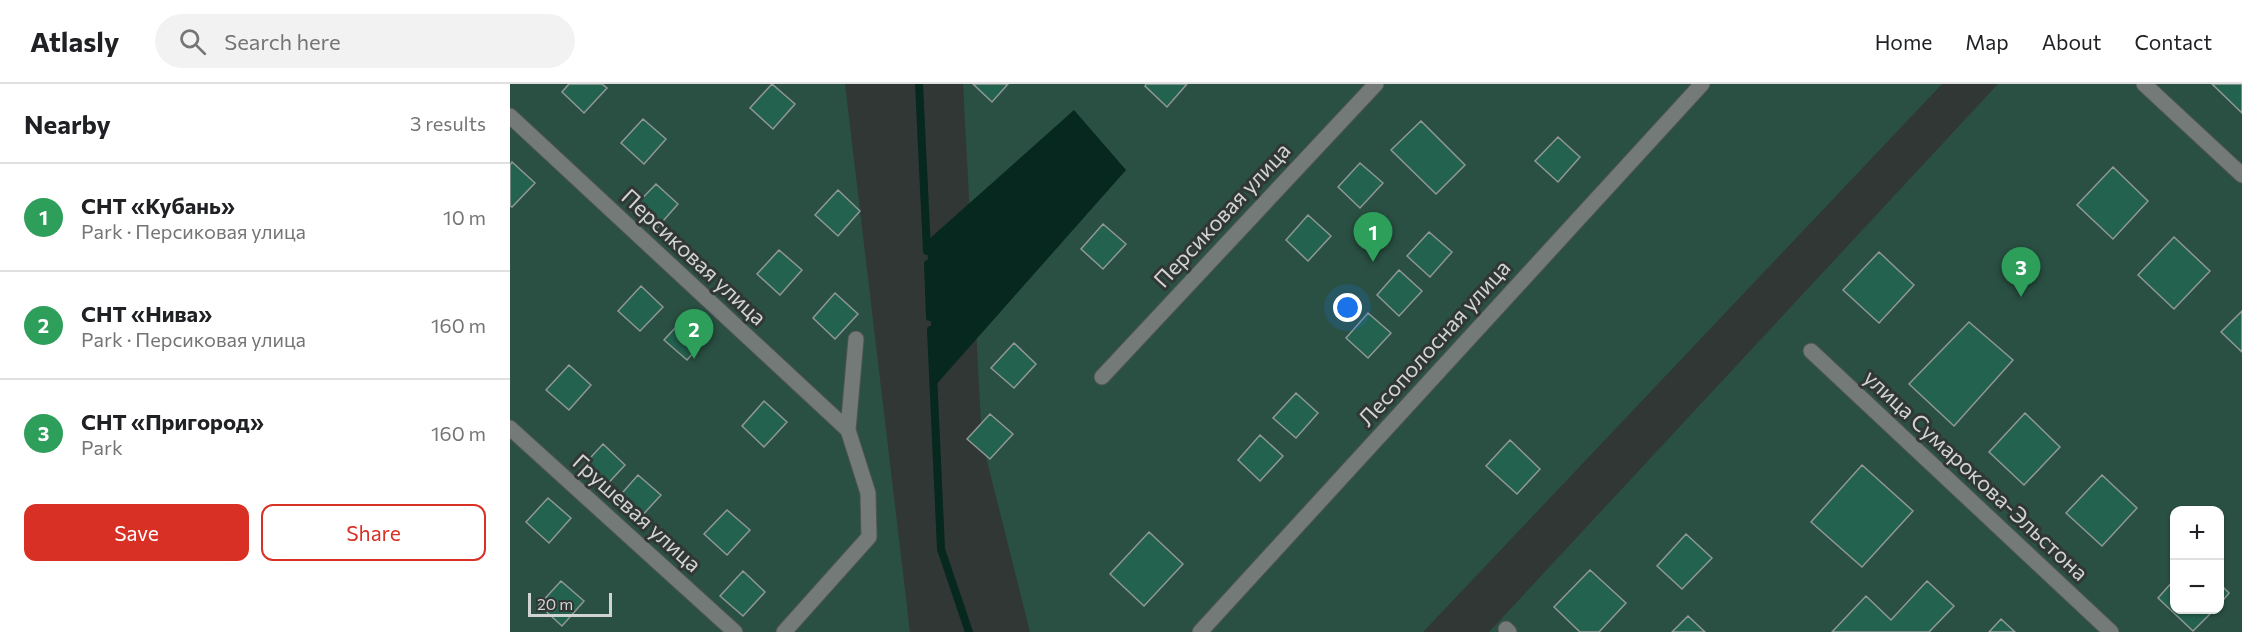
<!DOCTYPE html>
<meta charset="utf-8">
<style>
body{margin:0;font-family:Commissioner,sans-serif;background:#f2f2f2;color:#202124}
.controls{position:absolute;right:18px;bottom:18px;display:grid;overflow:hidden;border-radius:12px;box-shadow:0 2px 4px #0004}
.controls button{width:54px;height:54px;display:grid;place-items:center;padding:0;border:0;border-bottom:2px solid #e0e0e0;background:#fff;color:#202124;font:30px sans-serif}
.scale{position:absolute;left:18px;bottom:15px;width:84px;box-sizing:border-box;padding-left:6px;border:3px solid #d1d4d3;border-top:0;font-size:16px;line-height:21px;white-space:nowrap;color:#d1d4d3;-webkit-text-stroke:4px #313735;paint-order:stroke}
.you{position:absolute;left:838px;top:224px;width:21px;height:21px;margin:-15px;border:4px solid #fff;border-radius:50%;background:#1a73e8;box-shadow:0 0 0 9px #1a73e833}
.badge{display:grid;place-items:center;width:39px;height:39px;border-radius:50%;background:#d93025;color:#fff;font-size:20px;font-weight:700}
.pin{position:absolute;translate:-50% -50px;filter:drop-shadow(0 2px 3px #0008)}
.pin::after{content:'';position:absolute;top:32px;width:21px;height:18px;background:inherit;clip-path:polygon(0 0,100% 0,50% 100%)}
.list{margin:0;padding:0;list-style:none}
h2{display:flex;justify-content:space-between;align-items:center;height:78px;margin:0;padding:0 24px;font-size:26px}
h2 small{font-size:20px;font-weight:400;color:#757577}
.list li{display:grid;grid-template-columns:39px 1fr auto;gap:18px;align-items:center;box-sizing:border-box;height:108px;padding:0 24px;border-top:2px solid #e0e0e0}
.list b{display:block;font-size:22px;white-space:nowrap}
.list p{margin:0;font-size:20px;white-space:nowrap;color:#757577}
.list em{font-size:20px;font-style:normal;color:#757577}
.actions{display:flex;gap:12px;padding:18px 24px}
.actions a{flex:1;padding:14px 0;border:2px solid #d93025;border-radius:12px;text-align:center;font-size:21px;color:#d93025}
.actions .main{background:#d93025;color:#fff}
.icon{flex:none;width:33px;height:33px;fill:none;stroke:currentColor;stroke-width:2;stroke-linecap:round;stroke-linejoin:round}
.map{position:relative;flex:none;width:1732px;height:548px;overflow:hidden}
header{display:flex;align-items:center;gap:36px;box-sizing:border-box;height:84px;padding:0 30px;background:#fff;border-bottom:2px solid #e0e0e0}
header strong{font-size:28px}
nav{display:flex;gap:33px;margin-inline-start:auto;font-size:21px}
.search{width:420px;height:54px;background:#f2f2f2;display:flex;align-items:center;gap:15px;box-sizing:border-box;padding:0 21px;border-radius:33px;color:#757577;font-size:22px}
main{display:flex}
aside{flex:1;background:#fff}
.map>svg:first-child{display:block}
</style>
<header>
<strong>Atlasly</strong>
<div class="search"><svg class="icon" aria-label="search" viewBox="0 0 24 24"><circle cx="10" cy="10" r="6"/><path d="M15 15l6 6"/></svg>Search here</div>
<nav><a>Home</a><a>Map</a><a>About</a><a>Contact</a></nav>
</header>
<main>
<aside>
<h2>Nearby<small>3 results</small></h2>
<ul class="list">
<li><span class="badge" style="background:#2e9e5b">1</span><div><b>СНТ «Кубань»</b><p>Park · Персиковая улица</p></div><em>10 m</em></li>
<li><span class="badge" style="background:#2e9e5b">2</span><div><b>СНТ «Нива»</b><p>Park · Персиковая улица</p></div><em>160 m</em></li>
<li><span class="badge" style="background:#2e9e5b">3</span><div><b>СНТ «Пригород»</b><p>Park</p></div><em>160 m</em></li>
</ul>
<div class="actions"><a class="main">Save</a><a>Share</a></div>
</aside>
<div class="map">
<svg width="1732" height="548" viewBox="0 0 1732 548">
<rect width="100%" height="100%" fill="#313735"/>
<path fill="#2a5043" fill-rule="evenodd" d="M0,0H335L400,548H0Z
M453,0H1432L913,548H520L472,357Z
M1488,0H1732V548H979ZM1664,426H1710V526H1664Z"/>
<path fill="#06281e" d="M564,26L616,86L424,303L417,157Z"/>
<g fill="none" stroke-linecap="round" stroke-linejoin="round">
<path stroke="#06281e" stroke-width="8" d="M409,0L417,167
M418,180L420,233
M421,246L431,465L459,548"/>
</g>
<path fill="#246250" stroke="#919795" stroke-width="1.5" d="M59,0H92L97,4L74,29L52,8Z
M262,0L285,20L263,45L240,24Z
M463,0H498L482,18Z
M636,0H677L657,23L635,2Z
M1702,0H1732V29Z
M133,35L156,55L134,80L111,59Z
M911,37L955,81L926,110L881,66Z
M1048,53L1070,73L1048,98L1025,77Z
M2,78L25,99L2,123L0,122V81Z
M850,79L873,99L850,124L828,103Z
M1603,83L1638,117L1603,155L1567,121Z
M146,100L168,120L146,145L123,124Z
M328,106L350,127L328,152L305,131Z
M798,131L821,152L798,177L776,156Z
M593,140L616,160L593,185L571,165Z
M919,148L942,168L920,193L897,172Z
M1664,153L1700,187L1664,225L1628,191Z
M269,166L292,186L270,211L247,190Z
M1369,168L1404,201L1369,239L1333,206Z
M889,186L912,207L889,232L867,211Z
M131,202L153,223L130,247L108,227Z
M325,209L348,230L325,255L303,234Z
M1732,227V268L1711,248Z
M858,229L881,249L858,274L836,254Z
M177,231L199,251L177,276L154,256Z
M1459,238L1503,276L1444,342L1399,300Z
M504,259L526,280L504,304L481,284Z
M59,281L81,301L59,326L36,306Z
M786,309L808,329L786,354L763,334Z
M254,317L277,338L254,363L232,342Z
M1515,329L1550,363L1514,401L1479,368Z
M480,330L503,350L480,375L457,355Z
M750,351L773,372L750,397L728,376Z
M1000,356L1030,385L1007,410L976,382Z
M93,360L115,381L92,406L70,385Z
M1352,381L1403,427L1352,483L1301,438Z
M128,391L151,411L128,436L106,416Z
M1592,391L1627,424L1592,462L1556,429Z
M38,414L61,434L39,459L16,438Z
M217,426L240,446L217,471L194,450Z
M639,448L673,480L634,522L600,490Z
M1176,450L1202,474L1172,505L1147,482Z
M1080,486L1116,519L1089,548H1070L1044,523Z
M233,487L255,508L233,532L210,512Z
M1664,496V526H1704L1683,547L1648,514Z
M51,497L74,517L52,542L29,521Z
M1417,497L1444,522L1419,548H1322L1356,512L1381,536Z
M1710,500L1719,509L1710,520Z
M1178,532L1195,548H1162Z
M1491,535L1505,548H1479Z"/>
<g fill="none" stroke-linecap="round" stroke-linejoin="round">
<defs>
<path id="minor" d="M1634,0L1732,91
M0,32L338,346
M1301,267L1601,548
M592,293L866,0
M0,344L225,548
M996,545L999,548
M274,548L359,453L358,409L338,346L346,255
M690,548L1192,0"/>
</defs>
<use href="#minor" stroke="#505553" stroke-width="17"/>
<use href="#minor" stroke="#747a77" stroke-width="15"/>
</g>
<g text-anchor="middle" stroke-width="6" stroke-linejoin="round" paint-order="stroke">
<g font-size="22" fill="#d1d4d3" stroke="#313735">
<text transform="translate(712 131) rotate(-47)" y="8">Персиковая улица</text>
<text transform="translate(184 173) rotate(43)" y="8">Персиковая улица</text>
<text transform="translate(924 259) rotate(-48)" y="8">Лесополосная улица</text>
<text transform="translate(1466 391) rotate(43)" y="8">улица Сумарокова-Эльстона</text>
<text transform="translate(127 429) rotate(42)" y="8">Грушевая улица</text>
</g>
</g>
</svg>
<div class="controls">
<button>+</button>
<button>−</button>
</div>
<div class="scale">20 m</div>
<div class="you"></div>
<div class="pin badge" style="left:863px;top:178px;background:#2e9e5b">1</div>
<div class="pin badge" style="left:184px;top:275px;background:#2e9e5b">2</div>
<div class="pin badge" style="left:1511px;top:213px;background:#2e9e5b">3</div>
</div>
</main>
